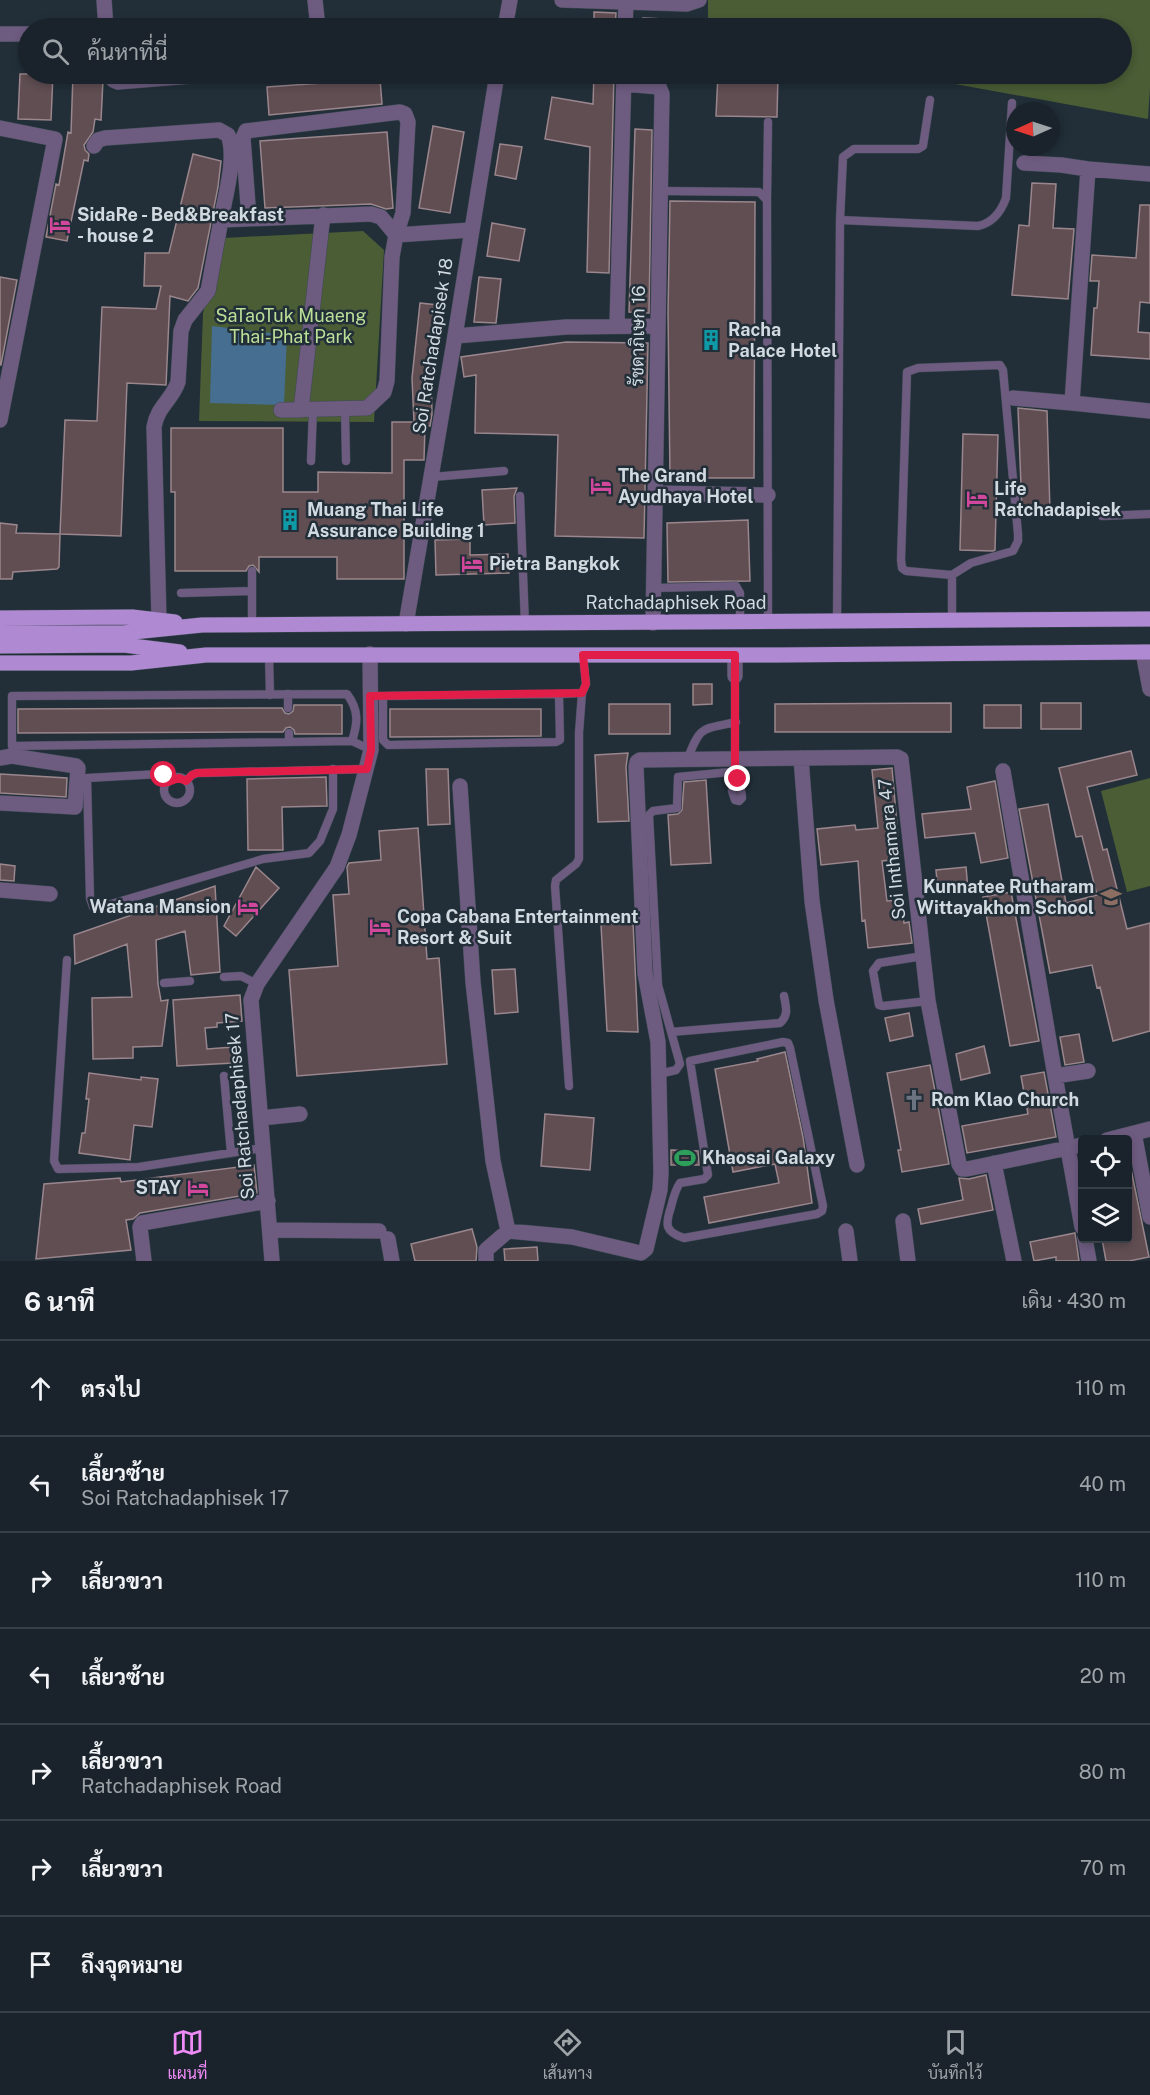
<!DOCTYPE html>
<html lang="th">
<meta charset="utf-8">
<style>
body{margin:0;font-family:"Public Sans",Sarabun,sans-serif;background:#272f37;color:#f1f3f6}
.controls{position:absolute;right:18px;bottom:18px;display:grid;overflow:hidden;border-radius:6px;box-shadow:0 3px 9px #0003}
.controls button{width:54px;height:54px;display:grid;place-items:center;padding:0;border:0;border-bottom:2px solid #384047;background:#1a232b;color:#f1f3f6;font:30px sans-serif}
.compass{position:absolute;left:1006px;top:102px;width:54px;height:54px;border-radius:50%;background:#1a232b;box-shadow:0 3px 9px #0003;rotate:267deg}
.stop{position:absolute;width:18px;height:18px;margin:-14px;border:4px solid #e11d48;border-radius:50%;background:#fff}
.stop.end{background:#e11d48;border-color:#fff;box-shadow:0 2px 6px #0008}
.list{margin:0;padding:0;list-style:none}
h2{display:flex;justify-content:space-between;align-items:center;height:78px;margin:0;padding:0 24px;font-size:26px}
h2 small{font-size:20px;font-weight:400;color:#9fa4a9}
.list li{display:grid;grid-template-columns:39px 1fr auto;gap:18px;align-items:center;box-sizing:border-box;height:96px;padding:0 24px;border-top:2px solid #384047}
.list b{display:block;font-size:22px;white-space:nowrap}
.list p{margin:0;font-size:20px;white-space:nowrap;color:#9fa4a9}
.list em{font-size:20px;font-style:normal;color:#9fa4a9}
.icon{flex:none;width:33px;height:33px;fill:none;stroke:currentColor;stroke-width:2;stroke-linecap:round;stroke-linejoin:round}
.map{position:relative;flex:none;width:1150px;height:1261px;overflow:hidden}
.search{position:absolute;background:#1a232b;box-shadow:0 3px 9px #0003;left:18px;right:18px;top:18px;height:66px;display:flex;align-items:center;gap:15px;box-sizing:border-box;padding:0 21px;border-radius:33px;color:#9fa4a9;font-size:22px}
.sheet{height:750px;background:#1a232b}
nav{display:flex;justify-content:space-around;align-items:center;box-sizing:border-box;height:84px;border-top:2px solid #384047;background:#1a232b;font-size:16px;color:#9fa4a9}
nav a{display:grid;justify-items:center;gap:3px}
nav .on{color:#ef8bf7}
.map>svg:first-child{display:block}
</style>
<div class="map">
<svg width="1150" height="1261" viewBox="0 0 1150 1261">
<rect width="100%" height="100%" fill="#222f39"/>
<path fill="#4a5d35" d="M708,0H1150V88L1148,119L900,74H1122V28H708Z
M363,231L384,250L374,422L199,421L203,313L223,238Z
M1150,778V886L1127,892L1101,791Z"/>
<path fill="#456e90" d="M212,326L287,335L284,405L210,403Z"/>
<path fill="#604e53" stroke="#9a868c" stroke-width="1.5" d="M594,12L616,13L615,28H594Z
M643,18L665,19V28H643Z
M20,74H53L51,120L18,119Z
M73,74H101L103,80L101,120L95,119L93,132L84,145L85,150L89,154L88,161L84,160L67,241L46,237L56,184L59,185L68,132L71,133Z
M594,74H614L609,273L587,272L590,147L545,139L552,97L593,104Z
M718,74H778L777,117L716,116Z
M380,79L382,104L269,115L267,87Z
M433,126L464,132L450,213L419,208Z
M635,129L652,130L649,313L629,312Z
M387,132L393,208L386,209L371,204L265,208L260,141Z
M500,144L522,147L516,179L495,175Z
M193,154L221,161L218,187L198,288L188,301L170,296L166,385L127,383L121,536L60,534L65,420L97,421L102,307L156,309L161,286H144L145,253H169Z
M1032,183L1056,184L1053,228L1074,229L1068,299L1012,295L1019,225L1029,226Z
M670,201L755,202L754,478H670L668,313Z
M1140,205H1150V303L1140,302L1138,332L1150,333V359L1091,355L1094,308H1097L1099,281H1090L1092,255L1136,258Z
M492,223L525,229L519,261L487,256Z
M0,277L17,280L1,365H0Z
M479,277L501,279L496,323L474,322Z
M420,303L438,305L431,374L432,414L430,426H425L424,460H404V579H337V557H259V572L253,565L249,566L246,571H175V492H171V428H283V492H318V472L392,473V422H414L412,378Z
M566,342L648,343L644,538L555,536L558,435L475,433L476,375L464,377L461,357Z
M1018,408L1047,411L1050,512H1022Z
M963,434L998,435L995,550L993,551L960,550Z
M517,488L514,496L515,523L484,525L482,490Z
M748,520L750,581L668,582L667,523Z
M0,523L17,525L16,533L60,534L59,567L57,569L13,572L12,579H0Z
M470,539V555L508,554L509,573L436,575L435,540Z
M693,684H712V704L693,705Z
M951,703V732H775V704Z
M1041,703H1081V729H1041Z
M609,704H670V734H609Z
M294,705H342V734H295L294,730L290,727L286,728L283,732L18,733V709L282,708L285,713L289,714L293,711Z
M984,705H1021V728H984Z
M390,709H541V736L390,737Z
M1131,751L1137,775L1087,787L1103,850L1107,849L1127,929L1150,923V1031L1113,1041L1100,987L1097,988L1092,965L1050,973L1019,809L1048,804L1066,903L1097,895L1082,836L1076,837L1059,768Z
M628,753L626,767L629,821L598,822L595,755Z
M892,768L900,859L882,861L887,901L901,900L904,923L909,922L912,943L868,948L865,920L862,921L858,861L821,865L817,829L855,825L856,830L878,828L872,770Z
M426,769H448L450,824L428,825Z
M0,774L67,778L66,797L0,793Z
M326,777L327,806L282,807L283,850H248L247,779Z
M706,780L711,863L671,865L668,815L678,814L682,810L684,782Z
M995,781L1008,858L981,863L975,833L925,838L922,814L971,809L967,787Z
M418,828L427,959L439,958L447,1064L297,1076L289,970L338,966L333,895L349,894L347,867L349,863L381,860L379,831Z
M0,864L15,866L14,881L0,880Z
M256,867L279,888L236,936L224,926Z
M966,867L968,890L938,893L936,870Z
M215,886L220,972L191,975L185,931L156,940L158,984L161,1001L168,1000L162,1046L133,1047V1058L93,1059L92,998L132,997L127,944L75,964L74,935Z
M1011,892L1039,1041L1010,1046L983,897Z
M633,922L638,1032L607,1031L601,925Z
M515,969L518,1012L495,1014L492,970Z
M240,995L242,1021L217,1023V1027L205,1028L207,1049L233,1047L234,1063L177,1066L173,1000Z
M909,1013L913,1036L890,1041L885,1018Z
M1079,1034L1084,1062L1065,1065L1060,1037Z
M984,1046L990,1073L961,1080L956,1054Z
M785,1052L803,1137L812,1203L709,1223L704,1197L779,1183L775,1164L733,1172L715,1069L758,1061L757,1059Z
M930,1065L949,1164L902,1172L898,1150H901L887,1073Z
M1044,1072L1056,1137L967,1153L962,1126L1028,1114L1021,1076Z
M89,1073L141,1080V1077L158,1079L152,1127L134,1125L130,1160L79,1153L82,1133H85L89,1099H86Z
M545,1114L594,1118L590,1170L541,1166Z
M671,1150L698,1151L699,1165H671Z
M254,1165L257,1193L140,1213L133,1219L126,1220L131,1250L36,1259L44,1184L120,1178L121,1182Z
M1128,1169H1131L1149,1257L1129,1261H1106L1102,1239H1128Z
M986,1175L993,1210L921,1224L918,1209L963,1200L959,1178L969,1179Z
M472,1229L477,1247L476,1261H415L411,1244Z
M1075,1233L1079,1261H1056V1257L1034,1261L1030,1242Z
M537,1247L538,1261H505L504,1249Z"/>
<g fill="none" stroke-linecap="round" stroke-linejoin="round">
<defs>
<path id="service" d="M660,191L759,192L767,200L768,622
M767,200L768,122
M840,220L843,157L854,149H918L923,146L930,100
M1000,365L1003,370L1018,534V541L1013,551L971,563L952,575L906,571L902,568L901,560L907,372L918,368Z
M345,409L346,461
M311,461L313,410
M432,477L504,471
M520,496L525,624
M1102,516L1150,514
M952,575V621
M654,588L736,586L740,593V622
M252,591V571
M181,593L252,591V625
M837,622L840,220L978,226C992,223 1001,212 1006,198L1012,103
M269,655L270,695
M288,694V708
M559,694L582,693L586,684L583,655
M370,696H383L559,694L560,740L556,742L388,745L383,740V696
M289,733V742
M352,741C358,723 359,710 347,694L12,696V746L352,741L371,750
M687,760C701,725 700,730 736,722
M735,769C736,779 742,787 742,798L739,801L735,800L732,791L736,776
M164 790a13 13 0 1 1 26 0a13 13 0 1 1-26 0Z
M186,781L192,775L197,773L367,769
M168,782L164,775L160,774L87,778L90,898L93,907H101L263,859L309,853L320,841L333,809V769
M923,956L879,963L873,971L879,1005L883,1006L928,1001
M67,960L54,1161L58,1169L139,1167L263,1148
M224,977L241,976L257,984
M164,983L190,981
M671,1032L780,1023C789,1015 786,1007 784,996
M783,1042L788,1043L790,1048L823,1206L822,1211L817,1214L684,1238C665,1232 665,1225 671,1207C673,1199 675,1190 680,1183L704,1179L708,1175L690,1061Z
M659,1074L676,1070L680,1064L658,985L649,815L653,811L677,808L678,777L730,772L735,769V676
M224,1076L231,1153
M569,1086L555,886L556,880L576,864L579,859V733L582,693"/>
<path id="minor" d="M104,0L106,28
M315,0L318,28
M625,28L626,2
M0,34H28
M111,74L113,80L118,82L216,74
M624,84L659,87L662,94L653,623
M0,128L55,139L0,420
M94,146L98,140L105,138L219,130L228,135C237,157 225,196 221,220
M1024,163L1061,165L1088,169
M1150,174L1088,169L1072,403L1150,411
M249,218L243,138L246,131L400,112L405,114L408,122L403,213L396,235L471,230
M617,325L624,74
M455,336L566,327L658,326
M1013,398L1072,403
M301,410L323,215
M655,493L768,495
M159,620L154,427C157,407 172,400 178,382L181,331L185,320L208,291L221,220L371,214L381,217L396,235L392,257L387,381L384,392L367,408L281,410
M1143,652L1150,689
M735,655V676
M0,758L12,756L76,766L78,768L75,807L0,803
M801,758L812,901L826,1000L857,1165
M1003,771L1055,1076L1082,1227
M460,786L473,982L493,1161L508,1231
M0,890L50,894
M1055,1076L1088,1071
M261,1118L300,1114
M1134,1133L1150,1217
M1107,1140L1150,1129
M994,1163L1014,1261
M903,1221L908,1261
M270,1230L379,1231
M846,1231L850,1261
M1085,1238L1089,1261
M388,1239L392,1261
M144,1261L140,1227L142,1223L268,1201
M272,1261L251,1000L257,984L337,867L349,835L371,750L370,654
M486,1261V1250L508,1231L572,1237L636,1252L641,1253L646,1249L660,1190L661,1173L658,1042L645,973L636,767L637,762L640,760L897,757L901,759L928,1001L959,1164L962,1169H967L1082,1145"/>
<path id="tertiary" d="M562,0L687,4L699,0
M505,28L510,0
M406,624L455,336L497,74"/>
<path id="primary" d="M0,618L132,617L175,622
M0,633H123L202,625L1150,619
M0,646L124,645L180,652
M0,663H131L206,655H778L1150,652"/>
</defs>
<use href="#service" stroke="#3e4a54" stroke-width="9"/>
<use href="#minor" stroke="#3e4a54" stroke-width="16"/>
<use href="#tertiary" stroke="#3e4a54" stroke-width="16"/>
<use href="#primary" stroke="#3e4a54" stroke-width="16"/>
<use href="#service" stroke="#6e5c80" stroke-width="8"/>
<use href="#minor" stroke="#6e5c80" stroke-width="15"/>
<use href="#tertiary" stroke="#6e5c80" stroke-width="15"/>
<use href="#primary" stroke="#af89d2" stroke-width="15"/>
</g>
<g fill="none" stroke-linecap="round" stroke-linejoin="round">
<path stroke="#e11d48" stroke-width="8" d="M164,775L168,782L179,778L186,781L192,775L197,773L367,769L371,750L370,696L582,693L586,684L583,655H735V769L738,779"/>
</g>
<defs>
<symbol id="hotel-bare" viewBox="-9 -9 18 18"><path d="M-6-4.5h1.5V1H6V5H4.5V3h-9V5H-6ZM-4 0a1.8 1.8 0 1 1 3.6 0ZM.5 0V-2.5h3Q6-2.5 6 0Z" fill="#d1479c" stroke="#222f39" stroke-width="2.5" paint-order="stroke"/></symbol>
<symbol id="building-bare" viewBox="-9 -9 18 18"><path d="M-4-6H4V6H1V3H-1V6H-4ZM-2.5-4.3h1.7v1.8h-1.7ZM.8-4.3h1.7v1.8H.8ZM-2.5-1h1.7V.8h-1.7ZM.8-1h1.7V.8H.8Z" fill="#0f9aa8" stroke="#222f39" stroke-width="2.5" paint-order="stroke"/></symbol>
<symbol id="school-bare" viewBox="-9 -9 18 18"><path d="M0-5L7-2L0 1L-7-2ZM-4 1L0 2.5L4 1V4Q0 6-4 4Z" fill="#8d6e63" stroke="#222f39" stroke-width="2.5" paint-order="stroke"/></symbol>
<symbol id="church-bare" viewBox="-9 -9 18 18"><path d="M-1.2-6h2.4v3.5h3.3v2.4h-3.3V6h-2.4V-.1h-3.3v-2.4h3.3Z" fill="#6b7280" stroke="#222f39" stroke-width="2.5" paint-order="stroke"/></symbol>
<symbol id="stadium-bare" viewBox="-9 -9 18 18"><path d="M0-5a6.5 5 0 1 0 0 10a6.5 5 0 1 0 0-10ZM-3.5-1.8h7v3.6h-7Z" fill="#2e9e5b" stroke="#222f39" stroke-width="2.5" paint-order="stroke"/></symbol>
</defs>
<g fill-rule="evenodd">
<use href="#hotel-bare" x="45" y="210" width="30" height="30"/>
<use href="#building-bare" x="696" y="325" width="30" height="30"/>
<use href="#hotel-bare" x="586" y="471" width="30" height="30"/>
<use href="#hotel-bare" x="962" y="484" width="30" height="30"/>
<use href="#building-bare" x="275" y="505" width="30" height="30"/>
<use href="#hotel-bare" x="457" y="549" width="30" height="30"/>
<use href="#school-bare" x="1096" y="882" width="30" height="30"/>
<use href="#hotel-bare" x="233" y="892" width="30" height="30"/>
<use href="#hotel-bare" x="365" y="912" width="30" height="30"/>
<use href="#church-bare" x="899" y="1085" width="30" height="30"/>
<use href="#stadium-bare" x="670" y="1143" width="30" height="30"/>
<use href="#hotel-bare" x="183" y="1173" width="30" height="30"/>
</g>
<g text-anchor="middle" stroke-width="5" stroke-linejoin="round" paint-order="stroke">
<g font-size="18" font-weight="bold" fill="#d2dae1" stroke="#222f39" text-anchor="start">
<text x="77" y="221">SidaRe - Bed&amp;Breakfast<tspan x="77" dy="21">- house 2</tspan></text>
<text x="728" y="336">Racha<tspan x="728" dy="21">Palace Hotel</tspan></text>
<text x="618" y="482">The Grand<tspan x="618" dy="21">Ayudhaya Hotel</tspan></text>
<text x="994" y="495">Life<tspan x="994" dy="21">Ratchadapisek</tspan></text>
<text x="307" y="516">Muang Thai Life<tspan x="307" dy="21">Assurance Building 1</tspan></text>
<text x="489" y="570">Pietra Bangkok</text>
<text x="1094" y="893" text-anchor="end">Kunnatee Rutharam<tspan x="1094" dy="21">Wittayakhom School</tspan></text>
<text x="231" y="913" text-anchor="end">Watana Mansion</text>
<text x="397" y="923">Copa Cabana Entertainment<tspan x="397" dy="21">Resort &amp; Suit</tspan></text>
<text x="931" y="1106">Rom Klao Church</text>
<text x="702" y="1164">Khaosai Galaxy</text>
<text x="181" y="1194" text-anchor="end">STAY</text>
</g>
<g font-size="18" fill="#bcdf98" stroke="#222f39">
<text x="291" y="322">SaTaoTuk Muaeng<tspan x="291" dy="21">Thai-Phat Park</tspan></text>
</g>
<g font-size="18" fill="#d2dae1" stroke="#222f39">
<text transform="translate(638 336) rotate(-89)" y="6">รัชดาภิเษก 16</text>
<text transform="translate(433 346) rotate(-81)" y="6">Soi Ratchadapisek 18</text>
<text x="676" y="609">Ratchadaphisek Road</text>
<text transform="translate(892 849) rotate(-96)" y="6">Soi Inthamara 47</text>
<text transform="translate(240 1106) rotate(-95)" y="6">Soi Ratchadaphisek 17</text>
</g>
</g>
</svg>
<div class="controls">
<button><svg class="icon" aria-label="locate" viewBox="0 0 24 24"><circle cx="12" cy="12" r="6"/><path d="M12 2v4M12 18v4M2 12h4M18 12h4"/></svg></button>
<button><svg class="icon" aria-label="layers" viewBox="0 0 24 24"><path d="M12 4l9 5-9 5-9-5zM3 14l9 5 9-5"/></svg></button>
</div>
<svg class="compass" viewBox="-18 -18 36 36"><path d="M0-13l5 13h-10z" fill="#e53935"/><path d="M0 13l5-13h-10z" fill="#9fa4a9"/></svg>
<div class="stop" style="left:164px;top:775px"></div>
<div class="stop end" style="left:738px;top:779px"></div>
<div class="search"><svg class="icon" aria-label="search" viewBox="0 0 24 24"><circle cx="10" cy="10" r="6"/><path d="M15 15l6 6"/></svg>ค้นหาที่นี่</div>
</div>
<section class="sheet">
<h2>6 นาที<small>เดิน · 430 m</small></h2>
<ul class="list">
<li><svg class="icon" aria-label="ahead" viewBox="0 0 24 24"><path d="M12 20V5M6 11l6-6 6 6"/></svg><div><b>ตรงไป</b></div><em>110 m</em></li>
<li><svg class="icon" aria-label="left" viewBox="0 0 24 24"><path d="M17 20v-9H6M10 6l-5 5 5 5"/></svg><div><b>เลี้ยวซ้าย</b><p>Soi Ratchadaphisek 17</p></div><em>40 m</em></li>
<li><svg class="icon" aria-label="right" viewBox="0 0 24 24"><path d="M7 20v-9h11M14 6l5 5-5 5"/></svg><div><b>เลี้ยวขวา</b></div><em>110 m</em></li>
<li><svg class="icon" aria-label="left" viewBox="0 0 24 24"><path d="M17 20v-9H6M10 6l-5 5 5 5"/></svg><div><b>เลี้ยวซ้าย</b></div><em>20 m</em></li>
<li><svg class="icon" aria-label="right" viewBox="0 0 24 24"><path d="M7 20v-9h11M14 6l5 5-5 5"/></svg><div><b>เลี้ยวขวา</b><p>Ratchadaphisek Road</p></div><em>80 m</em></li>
<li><svg class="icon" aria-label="right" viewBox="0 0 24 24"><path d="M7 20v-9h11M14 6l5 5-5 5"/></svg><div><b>เลี้ยวขวา</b></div><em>70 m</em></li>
<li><svg class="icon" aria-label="arrive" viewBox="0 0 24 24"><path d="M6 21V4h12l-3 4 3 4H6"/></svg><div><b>ถึงจุดหมาย</b></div></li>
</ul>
</section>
<nav>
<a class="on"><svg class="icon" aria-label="map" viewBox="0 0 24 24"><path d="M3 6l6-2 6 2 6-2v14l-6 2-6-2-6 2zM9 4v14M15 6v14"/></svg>แผนที่</a>
<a><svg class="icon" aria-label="directions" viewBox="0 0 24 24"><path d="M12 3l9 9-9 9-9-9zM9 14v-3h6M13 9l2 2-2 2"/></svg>เส้นทาง</a>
<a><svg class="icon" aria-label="saved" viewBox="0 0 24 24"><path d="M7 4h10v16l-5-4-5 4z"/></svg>บันทึกไว้</a>
</nav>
